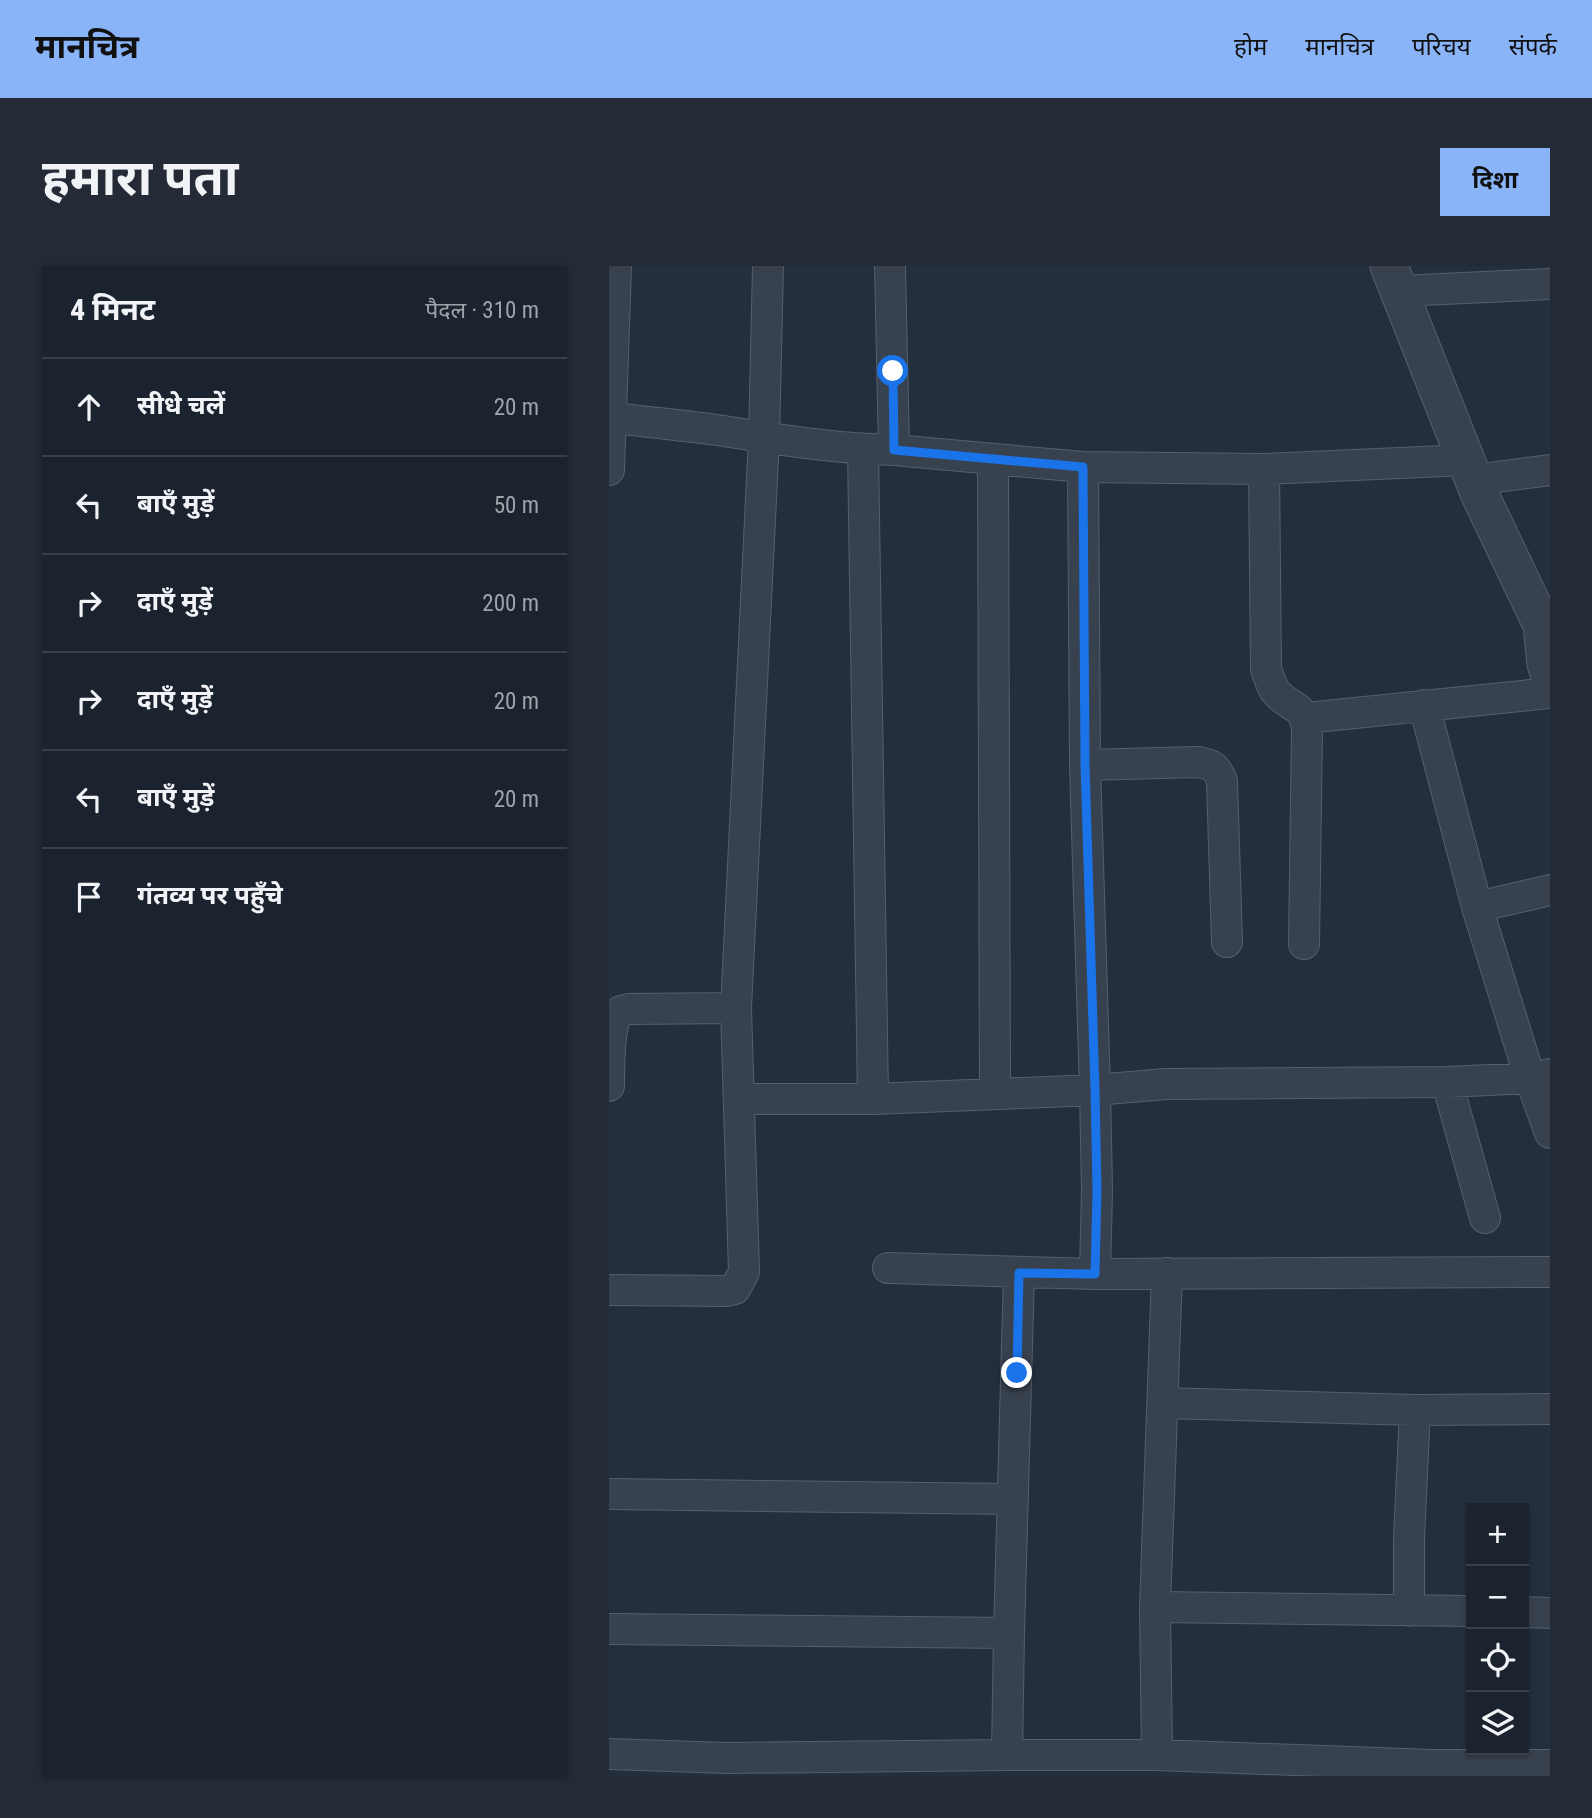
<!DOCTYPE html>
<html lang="hi">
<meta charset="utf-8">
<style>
body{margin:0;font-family:"Roboto Condensed","Noto Sans Devanagari",sans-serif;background:#242b36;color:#f1f3f6}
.controls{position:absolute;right:21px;bottom:21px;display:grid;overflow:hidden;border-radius:0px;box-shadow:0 2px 5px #0004}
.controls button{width:63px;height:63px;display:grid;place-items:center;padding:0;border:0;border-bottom:2px solid #39404a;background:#1b232e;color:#f1f3f6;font:35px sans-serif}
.stop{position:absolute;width:21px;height:21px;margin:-16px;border:5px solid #1a73e8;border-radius:50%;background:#fff}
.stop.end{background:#1a73e8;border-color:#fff;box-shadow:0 2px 7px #0008}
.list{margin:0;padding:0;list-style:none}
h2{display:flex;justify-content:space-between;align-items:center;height:91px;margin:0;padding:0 28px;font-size:30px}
h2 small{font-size:23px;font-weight:400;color:#a0a4aa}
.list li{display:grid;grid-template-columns:46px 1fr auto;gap:21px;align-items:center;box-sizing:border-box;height:98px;padding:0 28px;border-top:2px solid #39404a}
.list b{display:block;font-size:26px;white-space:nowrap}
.list em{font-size:23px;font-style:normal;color:#a0a4aa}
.icon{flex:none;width:38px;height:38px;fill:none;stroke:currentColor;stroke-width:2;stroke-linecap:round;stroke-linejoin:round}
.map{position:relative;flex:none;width:941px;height:1510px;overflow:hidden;border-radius:0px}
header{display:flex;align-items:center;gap:42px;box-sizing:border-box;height:98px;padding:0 35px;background:#8ab4f8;color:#111}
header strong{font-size:33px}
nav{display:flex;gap:38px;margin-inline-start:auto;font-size:24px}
.intro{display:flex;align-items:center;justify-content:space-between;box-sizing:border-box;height:168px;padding:0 42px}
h1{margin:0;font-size:49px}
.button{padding:18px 32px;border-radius:0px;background:#8ab4f8;color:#111;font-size:24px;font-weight:700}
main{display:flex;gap:42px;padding:0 42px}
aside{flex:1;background:#1b232e;border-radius:0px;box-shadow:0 2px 5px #0004}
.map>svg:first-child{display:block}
</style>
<header>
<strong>मानचित्र</strong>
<nav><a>होम</a><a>मानचित्र</a><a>परिचय</a><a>संपर्क</a></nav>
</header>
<div class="intro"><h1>हमारा पता</h1><a class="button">दिशा</a></div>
<main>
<aside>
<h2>4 मिनट<small>पैदल · 310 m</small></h2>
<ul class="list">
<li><svg class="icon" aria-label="ahead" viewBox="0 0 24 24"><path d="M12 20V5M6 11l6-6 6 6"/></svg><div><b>सीधे चलें</b></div><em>20 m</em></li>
<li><svg class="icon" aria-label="left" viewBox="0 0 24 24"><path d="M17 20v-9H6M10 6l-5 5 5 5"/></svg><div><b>बाएँ मुड़ें</b></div><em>50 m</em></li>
<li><svg class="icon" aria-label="right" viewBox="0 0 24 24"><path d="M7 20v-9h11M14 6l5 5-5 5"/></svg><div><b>दाएँ मुड़ें</b></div><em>200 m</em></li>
<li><svg class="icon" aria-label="right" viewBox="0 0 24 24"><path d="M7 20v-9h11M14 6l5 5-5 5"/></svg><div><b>दाएँ मुड़ें</b></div><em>20 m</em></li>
<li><svg class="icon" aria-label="left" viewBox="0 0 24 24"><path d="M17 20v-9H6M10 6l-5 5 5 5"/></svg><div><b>बाएँ मुड़ें</b></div><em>20 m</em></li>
<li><svg class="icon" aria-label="arrive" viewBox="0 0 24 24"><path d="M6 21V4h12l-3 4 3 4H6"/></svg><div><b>गंतव्य पर पहुँचे</b></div></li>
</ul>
</aside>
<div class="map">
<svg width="941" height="1510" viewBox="0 0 941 1510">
<rect width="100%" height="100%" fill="#242f3e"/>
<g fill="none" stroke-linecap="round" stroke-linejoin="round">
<defs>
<path id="minor" d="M281,0L285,184
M790,25L941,18
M0,151C36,156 72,159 108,164C167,173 225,183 285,184L474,201L655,203L858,194
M254,184L264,833
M384,193L386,828
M474,201L476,499L486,824L488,924L486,1008
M655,203L657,403C660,411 662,419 666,425C680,443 695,436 698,464L695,678
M0,204L7,0
M865,214L941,204
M815,439L868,641L921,812L941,867
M697,452L941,427
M476,499L589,496C604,499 607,500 613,515L618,676
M868,641L941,624
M838,816L876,952
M0,820C0,804 0,757 9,747C12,744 17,744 20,743L127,742
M130,833H264L486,824L557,818L838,816L921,812L941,808
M279,1002L486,1008L941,1006
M0,1024L118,1025L126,1023L135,1006L127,742L155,172L159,0
M554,1137L806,1144L941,1143
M0,1228L404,1233
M546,1341L862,1345
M800,1345V1272L806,1144
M915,1346L941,1347
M0,1363L400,1367
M0,1488L118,1492L398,1489H548L823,1499H941
M398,1489L400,1367L410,1007
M548,1489L546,1341L558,1007"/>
<path id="tertiary" d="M780,0L870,227L933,359L941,368
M933,359L937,398L941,410"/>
</defs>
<use href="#minor" stroke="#565f6c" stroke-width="32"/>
<use href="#tertiary" stroke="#565f6c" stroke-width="39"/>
<use href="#minor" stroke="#38414e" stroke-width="30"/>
<use href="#tertiary" stroke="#38414e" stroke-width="37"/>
</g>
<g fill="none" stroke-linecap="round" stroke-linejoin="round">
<path stroke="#1a73e8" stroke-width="9" d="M284,105L285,184L474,201L476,499L486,824L488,925L486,1008L410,1007L408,1107"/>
</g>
</svg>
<div class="controls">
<button>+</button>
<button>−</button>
<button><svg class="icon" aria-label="locate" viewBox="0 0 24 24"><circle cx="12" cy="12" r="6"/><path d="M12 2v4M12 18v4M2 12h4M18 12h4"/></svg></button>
<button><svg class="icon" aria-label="layers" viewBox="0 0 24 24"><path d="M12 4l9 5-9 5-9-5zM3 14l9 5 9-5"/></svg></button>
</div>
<div class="stop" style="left:284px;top:105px"></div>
<div class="stop end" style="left:408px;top:1107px"></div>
</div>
</main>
